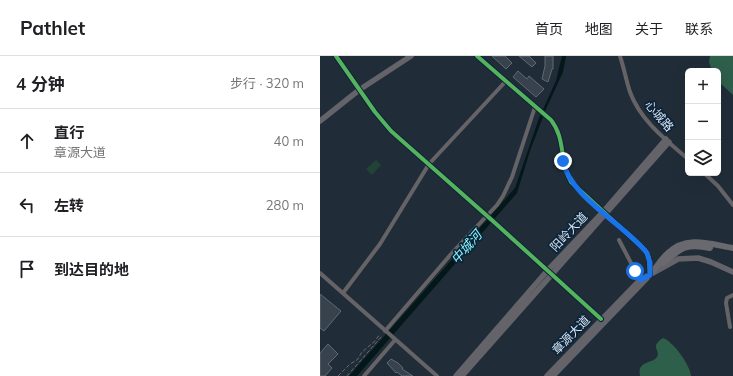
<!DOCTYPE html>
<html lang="zh">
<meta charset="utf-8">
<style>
body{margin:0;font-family:Mulish,"Noto Sans SC",sans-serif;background:#f6f6f6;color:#202124}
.controls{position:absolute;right:12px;top:12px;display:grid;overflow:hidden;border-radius:6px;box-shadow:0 4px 16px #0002}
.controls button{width:36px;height:36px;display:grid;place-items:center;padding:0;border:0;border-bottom:1px solid #e0e0e0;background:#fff;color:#202124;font:20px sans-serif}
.stop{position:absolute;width:12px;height:12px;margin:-9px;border:3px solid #1a73e8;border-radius:50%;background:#fff}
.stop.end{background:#1a73e8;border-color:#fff;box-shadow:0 1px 4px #0008}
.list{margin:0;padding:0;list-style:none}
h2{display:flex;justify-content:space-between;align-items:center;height:52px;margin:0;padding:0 16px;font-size:17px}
h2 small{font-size:13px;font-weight:400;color:#757577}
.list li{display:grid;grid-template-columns:26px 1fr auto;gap:12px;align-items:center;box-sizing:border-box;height:64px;padding:0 16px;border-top:1px solid #e0e0e0}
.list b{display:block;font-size:15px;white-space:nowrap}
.list p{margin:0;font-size:13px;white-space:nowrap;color:#757577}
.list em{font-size:13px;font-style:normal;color:#757577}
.icon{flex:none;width:22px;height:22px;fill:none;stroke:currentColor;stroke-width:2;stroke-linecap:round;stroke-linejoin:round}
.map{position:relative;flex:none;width:413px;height:320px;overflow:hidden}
header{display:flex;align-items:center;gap:24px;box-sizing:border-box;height:56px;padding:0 20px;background:#fff;border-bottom:1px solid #e0e0e0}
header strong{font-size:19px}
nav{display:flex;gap:22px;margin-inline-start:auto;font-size:14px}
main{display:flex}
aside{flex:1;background:#fff}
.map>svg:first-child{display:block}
</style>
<header>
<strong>Pathlet</strong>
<nav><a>首页</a><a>地图</a><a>关于</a><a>联系</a></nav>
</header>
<main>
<aside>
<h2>4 分钟<small>步行 · 320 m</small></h2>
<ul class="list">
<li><svg class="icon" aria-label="ahead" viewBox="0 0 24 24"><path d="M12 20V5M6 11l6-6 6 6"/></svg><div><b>直行</b><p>章源大道</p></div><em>40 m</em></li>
<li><svg class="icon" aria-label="left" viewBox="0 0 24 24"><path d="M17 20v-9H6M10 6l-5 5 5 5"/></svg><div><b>左转</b></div><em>280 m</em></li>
<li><svg class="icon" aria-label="arrive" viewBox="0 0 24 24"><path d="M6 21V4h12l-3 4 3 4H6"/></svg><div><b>到达目的地</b></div></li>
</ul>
</aside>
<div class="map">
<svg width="413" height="320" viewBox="0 0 413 320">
<rect width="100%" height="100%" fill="#202d38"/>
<path fill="#214235" d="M56,104L61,109L52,119L46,113Z"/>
<path fill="#2e5f4b" d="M390,0H413V39L398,25V15H392L389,6Z
M343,282C352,284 371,310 371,320H320C317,304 333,308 337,301C341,294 329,291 343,282Z"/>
<path fill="#041719" d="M242,0H246L243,16L226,53L210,95L197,137L37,320H29L195,132L219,62L236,25Z"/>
<path fill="#38424c" stroke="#5f6a74" d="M172,0H185L192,7L186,13Z
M199,0H209L216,7L212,11Z
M225,0H233V13H232L228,26L222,23L225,10Z
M198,15L207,23L209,20L224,33L216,41L193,21Z
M0,238L21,255L4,275L0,272Z
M8,288L18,298L8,308L12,312L5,320H0V297Z
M71,303L78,307L83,312L82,313L93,320H82L77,316L76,317L67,307Z"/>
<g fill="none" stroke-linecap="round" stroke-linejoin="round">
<path stroke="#67696e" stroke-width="1" stroke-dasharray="4 2" stroke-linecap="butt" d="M18,320L30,308L37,304L42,296L55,285L60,278
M27,320L62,280"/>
<path stroke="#666366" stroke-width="4" d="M16,0L55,56L71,75L174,166L281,263
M157,0L231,64C246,83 239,105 251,126L325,194L329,202L330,218
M300,0C304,12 306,24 310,36C320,64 346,84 368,103
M384,117L398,130L413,149
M299,184L321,226
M0,217L117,320
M23,237L60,188L109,108L186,25
M410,271L406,247L407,242L413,239
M65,275L132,197L177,149L183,140L192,121L215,51
M44,320L75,284"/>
<path stroke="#646369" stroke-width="5.5" d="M0,65L39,34L91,0
M136,320L227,215L283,156L346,83
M142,320L349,86
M227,320L320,224L351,207L358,203L378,202L391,206L413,216
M233,320L327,222"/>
<path stroke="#69696f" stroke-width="6" d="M343,207C361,192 366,187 390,192
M330,219C336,212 341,203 348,197C367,179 390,188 413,192"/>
<defs>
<path id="cycleway" d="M16,0L55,56L71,75L174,166L281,263
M157,0L231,64C246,83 239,105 251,126L325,194L329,202L330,219"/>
</defs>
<use href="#cycleway" stroke="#0c2439" stroke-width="6"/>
<use href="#cycleway" stroke="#56b35d" stroke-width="4"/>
</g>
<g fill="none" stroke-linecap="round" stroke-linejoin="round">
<path stroke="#1a73e8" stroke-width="5" d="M243,105C249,140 305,169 327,197L330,207V219L320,224L315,215"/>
</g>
<g text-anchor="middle" stroke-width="3.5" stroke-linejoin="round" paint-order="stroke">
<g font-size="12" fill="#d6e4f2" stroke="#0c2439">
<text transform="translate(339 60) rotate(49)" y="4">心城路</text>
<text transform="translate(249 176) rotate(-47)" y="4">阳岭大道</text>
<text transform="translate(251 279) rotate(-46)" y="4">章源大道</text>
</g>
<g font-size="13" font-style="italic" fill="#89f9ff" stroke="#0c2439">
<text transform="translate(146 191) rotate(-49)" y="5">中城河</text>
</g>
</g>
</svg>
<div class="controls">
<button>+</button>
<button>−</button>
<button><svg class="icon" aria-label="layers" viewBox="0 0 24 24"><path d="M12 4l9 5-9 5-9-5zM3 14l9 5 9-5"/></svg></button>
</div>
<div class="stop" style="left:315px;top:215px"></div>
<div class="stop end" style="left:243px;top:105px"></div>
</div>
</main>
